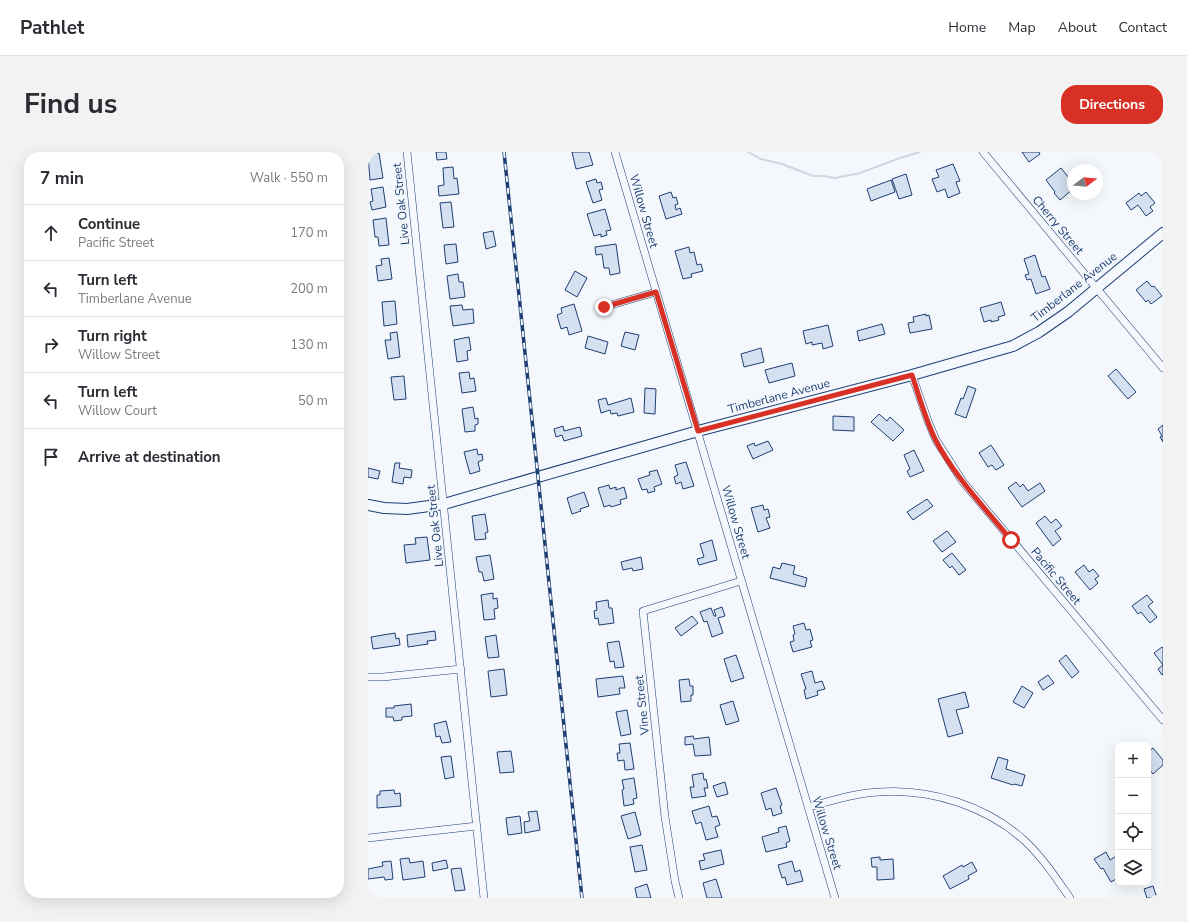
<!DOCTYPE html>
<meta charset="utf-8">
<style>
body{margin:0;font-family:"Nunito Sans",sans-serif;background:#f2f2f3;color:#2b2b33}
.controls{position:absolute;right:12px;bottom:12px;display:grid;overflow:hidden;border-radius:8px;box-shadow:0 4px 16px #0002}
.controls button{width:36px;height:36px;display:grid;place-items:center;padding:0;border:0;border-bottom:1px solid #e1e1e2;background:#fff;color:#2b2b33;font:20px sans-serif}
.compass{position:absolute;left:699px;top:12px;width:36px;height:36px;border-radius:50%;background:#fff;box-shadow:0 4px 16px #0002;rotate:74deg}
.stop{position:absolute;width:12px;height:12px;margin:-9px;border:3px solid #d93025;border-radius:50%;background:#fff}
.stop.end{background:#d93025;border-color:#fff;box-shadow:0 1px 4px #0008}
.list{margin:0;padding:0;list-style:none}
h2{display:flex;justify-content:space-between;align-items:center;height:52px;margin:0;padding:0 16px;font-size:17px}
h2 small{font-size:13px;font-weight:400;color:#7c7c81}
.list li{display:grid;grid-template-columns:26px 1fr auto;gap:12px;align-items:center;box-sizing:border-box;height:56px;padding:0 16px;border-top:1px solid #e1e1e2}
.list b{display:block;font-size:15px;white-space:nowrap}
.list p{margin:0;font-size:13px;white-space:nowrap;color:#7c7c81}
.list em{font-size:13px;font-style:normal;color:#7c7c81}
.icon{flex:none;width:22px;height:22px;fill:none;stroke:currentColor;stroke-width:2;stroke-linecap:round;stroke-linejoin:round}
.map{position:relative;flex:none;width:795px;height:746px;overflow:hidden;border-radius:16px}
header{display:flex;align-items:center;gap:24px;box-sizing:border-box;height:56px;padding:0 20px;background:#fff;border-bottom:1px solid #e1e1e2}
header strong{font-size:19px}
nav{display:flex;gap:22px;margin-inline-start:auto;font-size:14px}
.intro{display:flex;align-items:center;justify-content:space-between;box-sizing:border-box;height:96px;padding:0 24px}
h1{margin:0;font-size:28px}
.button{padding:10px 18px;border-radius:16px;background:#d93025;color:#fff;font-size:14px;font-weight:700}
main{display:flex;gap:24px;padding:0 24px}
aside{flex:1;background:#fff;border-radius:16px;box-shadow:0 4px 16px #0002}
.map>svg:first-child{display:block}
</style>
<header>
<strong>Pathlet</strong>
<nav><a>Home</a><a>Map</a><a>About</a><a>Contact</a></nav>
</header>
<div class="intro"><h1>Find us</h1><a class="button">Directions</a></div>
<main>
<aside>
<h2>7 min<small>Walk · 550 m</small></h2>
<ul class="list">
<li><svg class="icon" aria-label="ahead" viewBox="0 0 24 24"><path d="M12 20V5M6 11l6-6 6 6"/></svg><div><b>Continue</b><p>Pacific Street</p></div><em>170 m</em></li>
<li><svg class="icon" aria-label="left" viewBox="0 0 24 24"><path d="M17 20v-9H6M10 6l-5 5 5 5"/></svg><div><b>Turn left</b><p>Timberlane Avenue</p></div><em>200 m</em></li>
<li><svg class="icon" aria-label="right" viewBox="0 0 24 24"><path d="M7 20v-9h11M14 6l5 5-5 5"/></svg><div><b>Turn right</b><p>Willow Street</p></div><em>130 m</em></li>
<li><svg class="icon" aria-label="left" viewBox="0 0 24 24"><path d="M17 20v-9H6M10 6l-5 5 5 5"/></svg><div><b>Turn left</b><p>Willow Court</p></div><em>50 m</em></li>
<li><svg class="icon" aria-label="arrive" viewBox="0 0 24 24"><path d="M6 21V4h12l-3 4 3 4H6"/></svg><div><b>Arrive at destination</b></div></li>
</ul>
</aside>
<div class="map">
<svg width="795" height="746" viewBox="0 0 795 746">
<rect width="100%" height="100%" fill="#f4f7fb"/>
<g fill="none" stroke-linecap="round" stroke-linejoin="round">
<path stroke="#cfd7e4" stroke-width="2" d="M380,0L393,7L414,12L445,24H455L467,26L492,21L532,6L552,0"/>
</g>
<path fill="#d5e0f0" stroke="#1d3f73" d="M68,0H78L79,7L69,8Z
M204,0H221L225,13L208,17Z
M654,0H671L672,2L661,10Z
M11,1L15,26L2,28L0,3Z
M585,12L592,29L588,30L592,41L580,46L577,37L569,40L564,27L571,25L568,18Z
M85,15L86,27L89,26L91,42L71,44L70,34L76,33L75,16Z
M693,16L705,31V37L692,48L686,41L687,40L678,28Z
M538,22L544,43L531,47L524,27Z
M228,27L229,31L233,30L235,37L231,38L234,48L225,51L218,30Z
M523,28L527,40L503,49L499,37Z
M15,35L18,55L4,58L2,50L5,49L3,37Z
M303,40L305,46L308,45L310,52L307,53L308,58L312,56L314,62L298,67L291,44Z
M778,40L787,51L782,55L785,59L778,64L770,53L763,58L758,51L771,41L773,44Z
M83,50L86,75L75,76L72,51Z
M237,57L243,78L238,79L239,83L233,85V82L226,84L219,62Z
M18,66L21,93L11,94L10,85H7L5,68Z
M125,79L128,94L118,97L115,81Z
M88,92L90,110L78,112L76,93Z
M248,92L252,121L242,123L241,116H236L234,102L228,103L227,95Z
M321,95L322,101L326,100L329,113L333,112L335,119L323,122L324,125L315,127L307,99Z
M667,103L674,125L677,124L682,137L668,142L663,127L659,128L657,123L661,122L656,107Z
M21,106L24,127L10,129L8,114L14,113L13,107Z
M207,119L219,126L209,145L197,138Z
M90,122L91,130H95L97,145L82,147L79,124Z
M779,129L784,135L786,134L794,144L783,152L780,148L778,150L768,138Z
M27,149L29,172L16,174L14,150Z
M633,150L637,163L630,165L631,168L623,170V168L616,170L612,156Z
M206,152L214,179L201,183L199,175L193,177L189,163L194,161L193,156Z
M94,153L95,158L105,157L106,171L85,174L82,154Z
M558,162V164L561,163L564,177L542,181L540,171L546,170L545,165Z
M514,172L517,182L491,189L489,179Z
M460,173L465,194L455,197L454,191L444,193V190L438,192L435,179Z
M29,180L32,205L20,207L17,188H23L22,181Z
M257,180L271,183L267,198L253,194Z
M220,184L240,190L237,202L217,196Z
M101,185L103,198L99,199L100,208L89,210L86,188Z
M393,196L396,210L376,215L373,202Z
M424,211L427,224L401,231L397,218Z
M748,217L768,240L760,247L740,224Z
M101,220L102,227L106,226L108,239L94,241L91,221Z
M36,224L38,247L26,248L23,225Z
M600,234L608,237L598,266L587,262L593,246L595,247Z
M277,236L288,237L287,262L276,261Z
M238,246L240,253L263,246L266,260L250,264L249,261L243,262L242,258L233,261L230,248Z
M105,255L107,267L110,266V272L107,273V279L97,280L94,257Z
M511,262L519,269L522,265L536,278L525,289L503,270Z
M465,264L486,265V279L465,278Z
M795,273V290L792,285L794,284L790,277Z
M195,274L196,279L212,275L214,284L196,289L194,283L188,285L186,277Z
M400,289L405,298L385,307L379,294L386,291L387,294Z
M623,293L636,313L628,318L624,313L620,315L611,301Z
M109,297L110,303L114,302L115,308L110,310L112,319L102,322L96,300Z
M546,298L556,319L542,325L539,319L542,317L536,303Z
M318,310L326,334L315,337L313,330L308,332L306,325L310,323L307,313Z
M27,311H32L31,316L44,318L43,326L36,325L35,332L24,330Z
M0,316L12,319L10,327L0,325Z
M289,318L294,332L286,335L287,339L280,341L279,337L274,338L270,327L282,323L281,320Z
M648,330L652,335L655,332L660,339L672,331L677,339L654,355L640,336Z
M241,333L242,337L248,335V338L256,335L259,346L252,348L253,352L243,355L242,353L236,355L230,336Z
M216,340L221,354L212,357L213,359L204,362L199,346Z
M559,347L565,354L545,368L539,360Z
M395,353L396,358L400,357L402,365L398,366L402,376L390,380L383,356Z
M117,362L120,380L117,381L118,387L107,388L104,364Z
M677,364L683,371L688,367L694,374L687,379L693,387L685,394L668,371Z
M579,379L588,390L574,400L565,389Z
M59,385L62,408L38,411L36,393L48,392L47,386Z
M344,388L349,408L331,413L329,407L336,405L332,392Z
M584,401L598,418L591,423L584,414L582,416L575,408Z
M122,403L126,427L116,429L114,420H111L108,405Z
M273,405L275,417L265,419L264,416L255,418L253,410Z
M414,411L427,414L425,422L439,426L437,435L402,426L405,415L412,417Z
M716,413L721,420L725,417L731,424L727,427L730,431L722,438L707,420Z
M125,441V447L129,446L130,456L126,457L127,467L116,468L113,443Z
M779,443L785,450L780,454L789,465L782,471L773,460L770,462L764,454Z
M240,448L241,456H244L246,471L231,473L230,466L227,467L226,459L229,458L228,450Z
M354,455L357,464L350,466L355,481L344,485L339,469L336,470L332,460L343,456L346,464H348L346,458Z
M324,464L330,471L313,484L307,476Z
M436,471L438,478L442,477L445,488L442,489L444,495L425,500L422,490L426,489L425,483L427,482L425,474Z
M67,479L68,488L59,489L60,492L40,495L39,483Z
M27,481L28,487L31,486L32,493L5,497L3,485Z
M128,483L131,505L120,506L117,485Z
M251,489L256,515L247,516L246,509L242,510L239,491Z
M794,495L795,496V522L794,523L790,517L795,513L786,501Z
M368,503L376,526L363,530L356,507Z
M698,503L711,520L704,526L691,509Z
M136,517L139,543L123,545L120,519Z
M444,519L447,531L454,529L457,537L449,539L450,543L438,547L436,538L438,537L433,522Z
M680,523L686,531L675,538L670,530Z
M255,524L257,536H251L252,542L230,545L228,527Z
M321,527L322,534H325V543H323V549L313,550L311,528Z
M654,534L665,541L656,556L645,550Z
M597,540L601,555L588,558L595,581L580,585L570,547Z
M365,549L371,569L358,573L352,553Z
M43,552L44,564L34,565V568L26,569L25,565H18V556H26V554Z
M259,558L263,582L253,584L248,560Z
M78,569L83,590L74,591L72,584L68,585L66,572Z
M325,584L326,587L341,585L343,603L327,604L325,592L317,593V585Z
M262,591L266,617L257,618L256,608L250,609L249,601H252L251,592Z
M785,596L795,608V613L785,622L780,616V600Z
M143,599L146,620L132,621L129,600Z
M83,604L86,625L77,627L73,605Z
M630,605L640,608L638,617L657,623L654,634L646,632L645,633L623,626Z
M335,621L336,628L338,627L340,636H336L338,644L324,646L322,635H326L324,623Z
M266,626L269,646L265,647L266,652L256,654L254,638L256,637L254,628Z
M357,630L360,642L349,645L345,634Z
M408,636L414,653L412,654L414,661L405,664L403,656L398,658L393,641Z
M26,638L27,642L32,641L33,654L9,656V643H12V639Z
M341,654L344,665L349,664L352,673L347,675L350,685L338,688L333,670L328,672L324,659Z
M169,659L172,678L157,681L156,670L162,669L160,660Z
M267,660L273,683L260,687L253,664Z
M152,664L154,681L140,683L138,666Z
M418,674L422,689L418,691L419,695L398,700L394,685L411,680L410,676Z
M274,693L279,718L267,720L262,695Z
M353,698L356,712L333,718L331,709L337,708L335,702Z
M738,700L742,708L750,703V713L747,715L750,719V726L743,730L735,716L733,717L726,707Z
M512,705V708L525,707L526,727L509,728V715H504L503,706Z
M41,706L42,711L55,709L57,725L35,728L32,707Z
M78,708L80,716L65,719L64,711Z
M23,709L25,727L17,728L16,725L0,727V717L15,714L14,710Z
M424,709L427,720L432,718L435,729L419,733L417,725L414,726L410,713Z
M604,710L609,719L600,724L601,727L582,737L575,724L594,713L595,715Z
M93,716L97,738L87,739L83,717Z
M348,727L354,746H339L335,731Z
M279,732L283,746H269L267,736Z
M785,734L788,743L792,742L793,746H779L776,737Z"/>
<g fill="none" stroke-linecap="round" stroke-linejoin="round">
<defs>
<path id="street" d="M39,0L116,746
M247,0L467,746
M615,0L795,216
M236,155L288,140
M544,223L560,269L568,288L595,330L795,568
M0,525H15L93,517
M440,655C463,649 487,641 511,640C562,636 619,654 657,689C675,706 688,726 702,746
M0,686L109,674
M311,746L307,729L297,665L275,459L373,429"/>
<path id="secondary" d="M0,353L16,356L39,357L76,352L330,279L544,223L645,194L671,180L700,160L795,81"/>
</defs>
<use href="#street" stroke="#1d3f73" stroke-width="8"/>
<use href="#secondary" stroke="#1d3f73" stroke-width="12"/>
<use href="#street" stroke="#f4f7fb" stroke-width="7"/>
<use href="#secondary" stroke="#f4f7fb" stroke-width="10"/>
<defs>
<path id="rail" d="M136,0L214,746"/>
</defs>
<use href="#rail" stroke="#1d3f73" stroke-width="3.5"/>
<use href="#rail" stroke="#f4f7fb" stroke-width="2" stroke-dasharray="6" stroke-linecap="butt"/>
</g>
<g fill="none" stroke-linecap="round" stroke-linejoin="round">
<path stroke="#d93025" stroke-width="5" d="M236,155L288,140L330,279L544,223C551,244 557,266 567,287C586,324 617,356 643,388"/>
</g>
<g text-anchor="middle" stroke-width="3" stroke-linejoin="round" paint-order="stroke">
<g font-size="12" fill="#1d3f73" stroke="#f4f7fb">
<text transform="translate(33 52) rotate(-96)" y="4">Live Oak Street</text>
<text transform="translate(276 59) rotate(74)" y="4">Willow Street</text>
<text transform="translate(690 73) rotate(50)" y="4">Cherry Street</text>
<text transform="translate(706 135) rotate(-38)" y="4">Timberlane Avenue</text>
<text transform="translate(411 244) rotate(-15)" y="4">Timberlane Avenue</text>
<text transform="translate(368 370) rotate(74)" y="4">Willow Street</text>
<text transform="translate(67 374) rotate(-96)" y="4">Live Oak Street</text>
<text transform="translate(688 424) rotate(50)" y="4">Pacific Street</text>
<text transform="translate(274 553) rotate(-96)" y="4">Vine Street</text>
<text transform="translate(459 681) rotate(73)" y="4">Willow Street</text>
</g>
</g>
</svg>
<div class="controls">
<button>+</button>
<button>−</button>
<button><svg class="icon" aria-label="locate" viewBox="0 0 24 24"><circle cx="12" cy="12" r="6"/><path d="M12 2v4M12 18v4M2 12h4M18 12h4"/></svg></button>
<button><svg class="icon" aria-label="layers" viewBox="0 0 24 24"><path d="M12 4l9 5-9 5-9-5zM3 14l9 5 9-5"/></svg></button>
</div>
<svg class="compass" viewBox="-18 -18 36 36"><path d="M0-13l5 13h-10z" fill="#e53935"/><path d="M0 13l5-13h-10z" fill="#7c7c81"/></svg>
<div class="stop" style="left:643px;top:388px"></div>
<div class="stop end" style="left:236px;top:155px"></div>
</div>
</main>
